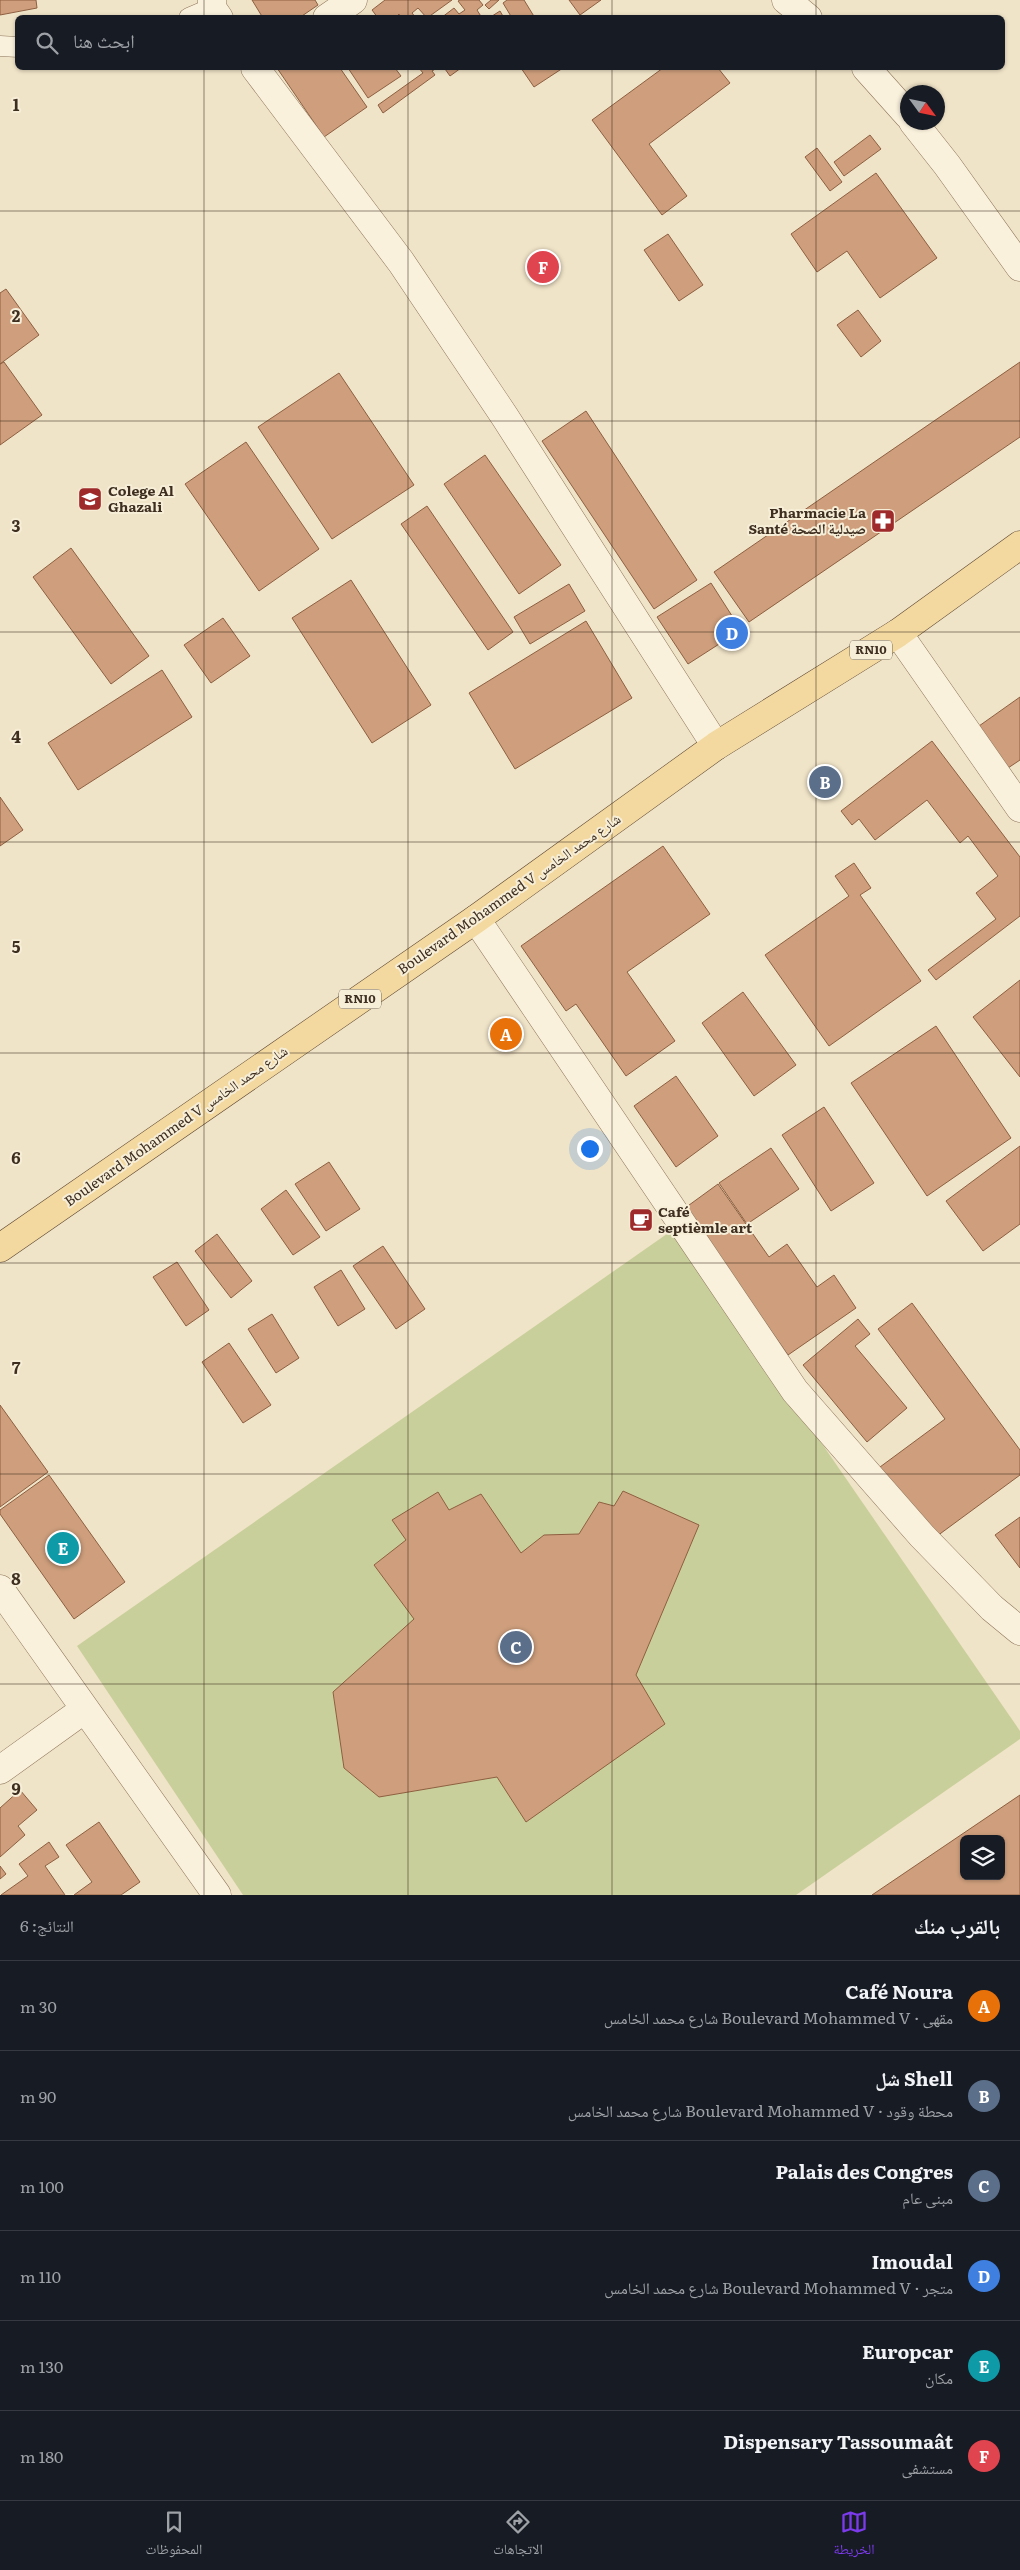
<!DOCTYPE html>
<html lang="ar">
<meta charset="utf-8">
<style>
body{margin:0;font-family:Literata,"Noto Naskh Arabic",serif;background:#242831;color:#f1f3f6;direction:rtl}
.controls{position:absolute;right:15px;bottom:15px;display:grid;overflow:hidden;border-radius:8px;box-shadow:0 1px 4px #0004}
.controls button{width:45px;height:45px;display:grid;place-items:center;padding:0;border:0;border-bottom:1px solid #363941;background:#171b24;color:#f1f3f6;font:25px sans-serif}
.compass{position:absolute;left:900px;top:85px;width:45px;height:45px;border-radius:50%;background:#171b24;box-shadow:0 1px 4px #0004;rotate:123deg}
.you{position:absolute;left:589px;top:1148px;width:18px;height:18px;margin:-12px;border:4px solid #fff;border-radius:50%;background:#1a73e8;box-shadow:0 0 0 8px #1a73e833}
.badge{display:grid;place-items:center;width:32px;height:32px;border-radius:50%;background:#7c3aed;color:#fff;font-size:16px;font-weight:700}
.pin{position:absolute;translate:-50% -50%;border:2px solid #fff;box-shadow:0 1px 5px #0006}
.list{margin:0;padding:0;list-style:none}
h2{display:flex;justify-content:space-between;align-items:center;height:65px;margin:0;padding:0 20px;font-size:21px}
h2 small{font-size:16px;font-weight:400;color:#9ea1a6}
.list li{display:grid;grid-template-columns:32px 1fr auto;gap:15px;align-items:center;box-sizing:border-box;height:90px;padding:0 20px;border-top:1px solid #363941}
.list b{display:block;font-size:19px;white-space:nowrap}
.list p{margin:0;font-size:16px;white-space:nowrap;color:#9ea1a6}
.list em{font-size:16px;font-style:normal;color:#9ea1a6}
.icon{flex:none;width:28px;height:28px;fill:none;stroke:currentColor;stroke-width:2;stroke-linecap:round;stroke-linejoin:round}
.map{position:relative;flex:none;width:1020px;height:1895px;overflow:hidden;direction:ltr}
.search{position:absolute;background:#171b24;box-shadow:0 1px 4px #0004;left:15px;right:15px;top:15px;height:55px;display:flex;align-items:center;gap:12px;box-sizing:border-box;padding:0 18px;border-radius:8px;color:#9ea1a6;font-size:19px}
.sheet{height:605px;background:#171b24}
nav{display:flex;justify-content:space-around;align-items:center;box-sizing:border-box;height:70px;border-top:1px solid #363941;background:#171b24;font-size:14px;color:#9ea1a6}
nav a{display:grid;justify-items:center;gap:2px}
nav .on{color:#7c3aed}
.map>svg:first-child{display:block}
</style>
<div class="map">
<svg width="1020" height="1895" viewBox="0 0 1020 1895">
<rect width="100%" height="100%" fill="#f0e4c8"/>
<path fill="#c9cf9b" d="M674,1229L1020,1731V1739L796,1895H243L77,1646Z"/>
<path fill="#cf9f7d" stroke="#8d5f41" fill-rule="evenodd" d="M0,0H36L37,8L0,15Z
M252,0H315L318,5L299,18H263Z
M385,0H452L427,18L418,8L412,13L416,18H401L399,14L395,18H378L372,10Z
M460,0H479L483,5L477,10L482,18H441L454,8L459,14L465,10L458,1Z
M491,0H499L489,9L485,5Z
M507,0H524L535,18H512L503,3Z
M569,0H601L580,15Z
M500,11L504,18H489Z
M277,68H340L367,107L324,137Z
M348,68H395L401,76L368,98Z
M419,68H437L432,71L435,75L383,113L378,105L423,73Z
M448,68H461L450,76L445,69Z
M521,68H563L534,87Z
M663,68H718L730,83L649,144L687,196L662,215L592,120Z
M870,135L881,149L844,176L834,162Z
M817,148L842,182L830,191L805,157Z
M876,173L937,258L880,298L847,251L817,272L791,234Z
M668,234L703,285L679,301L644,250Z
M6,289L39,335L0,364V293Z
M858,310L881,341L861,357L837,325Z
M4,362L42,415L0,445V364Z
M1020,362V437L749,622L714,572Z
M339,373L414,485L332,539L258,427Z
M586,411L697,580L654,609L542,441Z
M246,442L319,549L259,591L185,484Z
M485,455L561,565L519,594L444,484Z
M427,506L513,632L488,650L401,524Z
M71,548L149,656L111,684L33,577Z
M351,580L431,705L372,743L292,618Z
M711,583L741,630L688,664L657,617Z
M569,584L585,611L530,644L514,617Z
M223,618L250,656L211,683L184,645Z
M586,621L632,698L515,769L469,693Z
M162,670L192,717L78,790L48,743Z
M1020,697V760L1008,768L979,726Z
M932,741L1020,857V916L936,980L928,970L996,919L976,893L998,876L968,836L960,843L927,800L875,840L859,819L852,825L841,811Z
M0,797L23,830L0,846Z
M663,846L710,914L627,972L675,1041L626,1076L576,1004L566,1011L521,946Z
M854,863L871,888L860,895L921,981L829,1046L765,955L849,896L835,876Z
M1020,980V1077L973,1017Z
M743,992L796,1065L754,1096L702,1023Z
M936,1026L1011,1138L927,1196L851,1083Z
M676,1076L718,1136L676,1167L634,1106Z
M824,1107L874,1183L831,1211L782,1135Z
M1020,1146V1224L983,1251L946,1201Z
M771,1148L799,1189L747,1224L719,1183Z
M329,1162L360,1209L326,1231L295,1184Z
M718,1184L769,1257L787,1244L817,1287L834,1275L856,1308L788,1355L685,1208Z
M286,1190L320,1237L293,1255L261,1209Z
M217,1234L252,1281L231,1298L195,1251Z
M383,1246L425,1309L396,1329L353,1266Z
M177,1262L209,1310L186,1326L153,1277Z
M341,1270L365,1309L338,1326L314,1287Z
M912,1303L1020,1450V1475L933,1539L880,1467L945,1419L878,1329Z
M272,1314L299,1358L276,1373L248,1329Z
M858,1319L870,1334L855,1346L907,1408L867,1442L803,1365Z
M229,1343L271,1405L243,1423L202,1362Z
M0,1405L48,1472L0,1507Z
M49,1475L125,1582L74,1619L0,1514V1510Z
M623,1491L699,1525L636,1675L665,1724L526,1822L497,1777L379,1797L344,1768L333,1692L414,1619L374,1565L406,1540L392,1520L438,1492L449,1510L481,1494L521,1553L544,1535L579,1534L599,1502L614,1506Z
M1020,1517V1568L995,1535Z
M20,1790L37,1810L18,1826L25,1835L0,1857V1808Z
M1020,1795V1895H872ZM964,1839H1001V1876H964Z
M99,1822L140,1882L121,1895H74L92,1882L66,1845Z
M49,1842L59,1857L45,1866L65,1895H1L28,1876L19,1864Z
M0,1866L6,1874L0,1879Z"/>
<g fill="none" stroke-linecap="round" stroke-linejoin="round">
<defs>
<path id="lane" d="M189,18L212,8
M0,46L18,47"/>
<path id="street" d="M212,0V8L219,18
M786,0L808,18
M327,18L353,0
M255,68L401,262L505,417L716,746
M866,68L908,115
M913,122L947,165L1020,267
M898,633L1020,808
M476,919L795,1391L922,1536L992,1608L1020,1631
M0,1589L217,1895
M0,1770L85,1709"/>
<path id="primary" d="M0,1248L476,919L716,746L898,633L1020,545"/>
</defs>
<use href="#lane" stroke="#8d765c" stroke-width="21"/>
<use href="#street" stroke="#8d765c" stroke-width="29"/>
<use href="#primary" stroke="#5b4430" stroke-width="29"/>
<use href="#lane" stroke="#faf1dc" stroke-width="20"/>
<use href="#street" stroke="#faf1dc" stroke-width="28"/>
<use href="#primary" stroke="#f3d9a0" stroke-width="28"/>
</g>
<path fill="none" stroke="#3d2e20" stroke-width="1" stroke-opacity="0.55" d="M204,0V18M408,0V18M612,0V18M816,0V18M204,68V1895M408,68V1895M612,68V1895M816,68V1895M0,211H1020M0,421H1020M0,632H1020M0,842H1020M0,1053H1020M0,1263H1020M0,1474H1020M0,1684H1020"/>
<defs>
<symbol id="university-square" viewBox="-11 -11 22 22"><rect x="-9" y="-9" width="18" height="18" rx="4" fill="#9e2a2b" stroke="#f7eed8"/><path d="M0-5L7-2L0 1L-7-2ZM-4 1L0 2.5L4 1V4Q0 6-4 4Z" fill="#fff"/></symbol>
<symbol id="pharmacy-square" viewBox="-11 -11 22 22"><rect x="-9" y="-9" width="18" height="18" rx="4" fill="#9e2a2b" stroke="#f7eed8"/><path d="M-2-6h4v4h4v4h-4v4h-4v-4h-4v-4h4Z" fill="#fff"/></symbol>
<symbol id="cafe-square" viewBox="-11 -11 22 22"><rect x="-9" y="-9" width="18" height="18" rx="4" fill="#9e2a2b" stroke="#f7eed8"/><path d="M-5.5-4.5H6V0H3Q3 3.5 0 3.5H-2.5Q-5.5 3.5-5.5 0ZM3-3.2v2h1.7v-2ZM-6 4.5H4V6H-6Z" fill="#fff"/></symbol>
</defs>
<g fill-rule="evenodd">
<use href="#university-square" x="76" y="485" width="28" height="28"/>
<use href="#pharmacy-square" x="869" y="507" width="28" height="28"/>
<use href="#cafe-square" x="627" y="1206" width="28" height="28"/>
</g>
<g text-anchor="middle" stroke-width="4" stroke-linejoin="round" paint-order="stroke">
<g fill="#f7eed8" stroke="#756857" stroke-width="1">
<rect x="850" y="640.5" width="42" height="19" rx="4"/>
<rect x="339" y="989.5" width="42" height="19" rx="4"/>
</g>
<g font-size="12" font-weight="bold" fill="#3d2e20">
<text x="871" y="654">RN10</text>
<text x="360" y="1003">RN10</text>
</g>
<g font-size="14" font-weight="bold" fill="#3d2e20" stroke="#f7eed8" text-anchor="start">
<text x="108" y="496">Colege Al<tspan x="108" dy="16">Ghazali</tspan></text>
<text x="866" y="518" text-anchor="end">Pharmacie La<tspan x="866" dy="16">Santé صيدلية الصحة</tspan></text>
<text x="658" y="1217">Café<tspan x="658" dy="16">septièmle art</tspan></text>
</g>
<g font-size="14" fill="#3d2e20" stroke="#f7eed8">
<text transform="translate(509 894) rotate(-35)" y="5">Boulevard Mohammed V شارع محمد الخامس</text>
<text transform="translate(176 1126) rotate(-35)" y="5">Boulevard Mohammed V شارع محمد الخامس</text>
</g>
</g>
<g font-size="16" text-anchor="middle" font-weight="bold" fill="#3d2e20" stroke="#f7eed8" stroke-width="4" stroke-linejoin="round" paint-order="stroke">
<text x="16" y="111">1</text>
<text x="16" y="322">2</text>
<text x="16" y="532">3</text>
<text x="16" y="743">4</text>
<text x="16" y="953">5</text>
<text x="16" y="1164">6</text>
<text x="16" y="1374">7</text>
<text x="16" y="1585">8</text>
<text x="16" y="1795">9</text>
</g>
</svg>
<div class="controls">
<button><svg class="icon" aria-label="layers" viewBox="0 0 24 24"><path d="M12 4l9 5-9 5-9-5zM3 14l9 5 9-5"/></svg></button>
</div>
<svg class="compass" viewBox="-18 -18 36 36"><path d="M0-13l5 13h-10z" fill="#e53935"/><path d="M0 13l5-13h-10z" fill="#9ea1a6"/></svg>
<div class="you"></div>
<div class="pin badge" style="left:506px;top:1034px;background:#e8710a">A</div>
<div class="pin badge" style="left:825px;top:782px;background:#5c6f8a">B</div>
<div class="pin badge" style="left:516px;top:1647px;background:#5c6f8a">C</div>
<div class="pin badge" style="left:732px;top:633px;background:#3f7fe0">D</div>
<div class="pin badge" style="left:63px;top:1548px;background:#0f9aa8">E</div>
<div class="pin badge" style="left:543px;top:267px;background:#e0444e">F</div>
<div class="search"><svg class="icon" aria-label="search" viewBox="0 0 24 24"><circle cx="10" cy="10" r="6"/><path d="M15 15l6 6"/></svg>ابحث هنا</div>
</div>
<section class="sheet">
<h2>بالقرب منك<small>النتائج: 6</small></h2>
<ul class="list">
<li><span class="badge" style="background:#e8710a">A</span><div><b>Café Noura</b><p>مقهى · Boulevard Mohammed V شارع محمد الخامس</p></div><em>30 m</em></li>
<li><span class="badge" style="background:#5c6f8a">B</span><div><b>Shell شل</b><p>محطة وقود · Boulevard Mohammed V شارع محمد الخامس</p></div><em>90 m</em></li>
<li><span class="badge" style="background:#5c6f8a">C</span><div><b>Palais des Congres</b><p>مبنى عام</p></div><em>100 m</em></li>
<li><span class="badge" style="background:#3f7fe0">D</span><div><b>Imoudal</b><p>متجر · Boulevard Mohammed V شارع محمد الخامس</p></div><em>110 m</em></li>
<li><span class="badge" style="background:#0f9aa8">E</span><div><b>Europcar</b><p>مكان</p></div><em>130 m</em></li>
<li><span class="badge" style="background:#e0444e">F</span><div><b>Dispensary Tassoumaât</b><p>مستشفى</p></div><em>180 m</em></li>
</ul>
</section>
<nav>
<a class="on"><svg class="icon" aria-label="map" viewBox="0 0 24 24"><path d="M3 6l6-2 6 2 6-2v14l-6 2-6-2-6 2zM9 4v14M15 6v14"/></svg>الخريطة</a>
<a><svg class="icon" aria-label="directions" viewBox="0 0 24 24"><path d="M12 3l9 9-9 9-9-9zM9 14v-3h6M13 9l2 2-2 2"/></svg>الاتجاهات</a>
<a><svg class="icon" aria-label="saved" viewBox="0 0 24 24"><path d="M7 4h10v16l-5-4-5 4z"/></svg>المحفوظات</a>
</nav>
